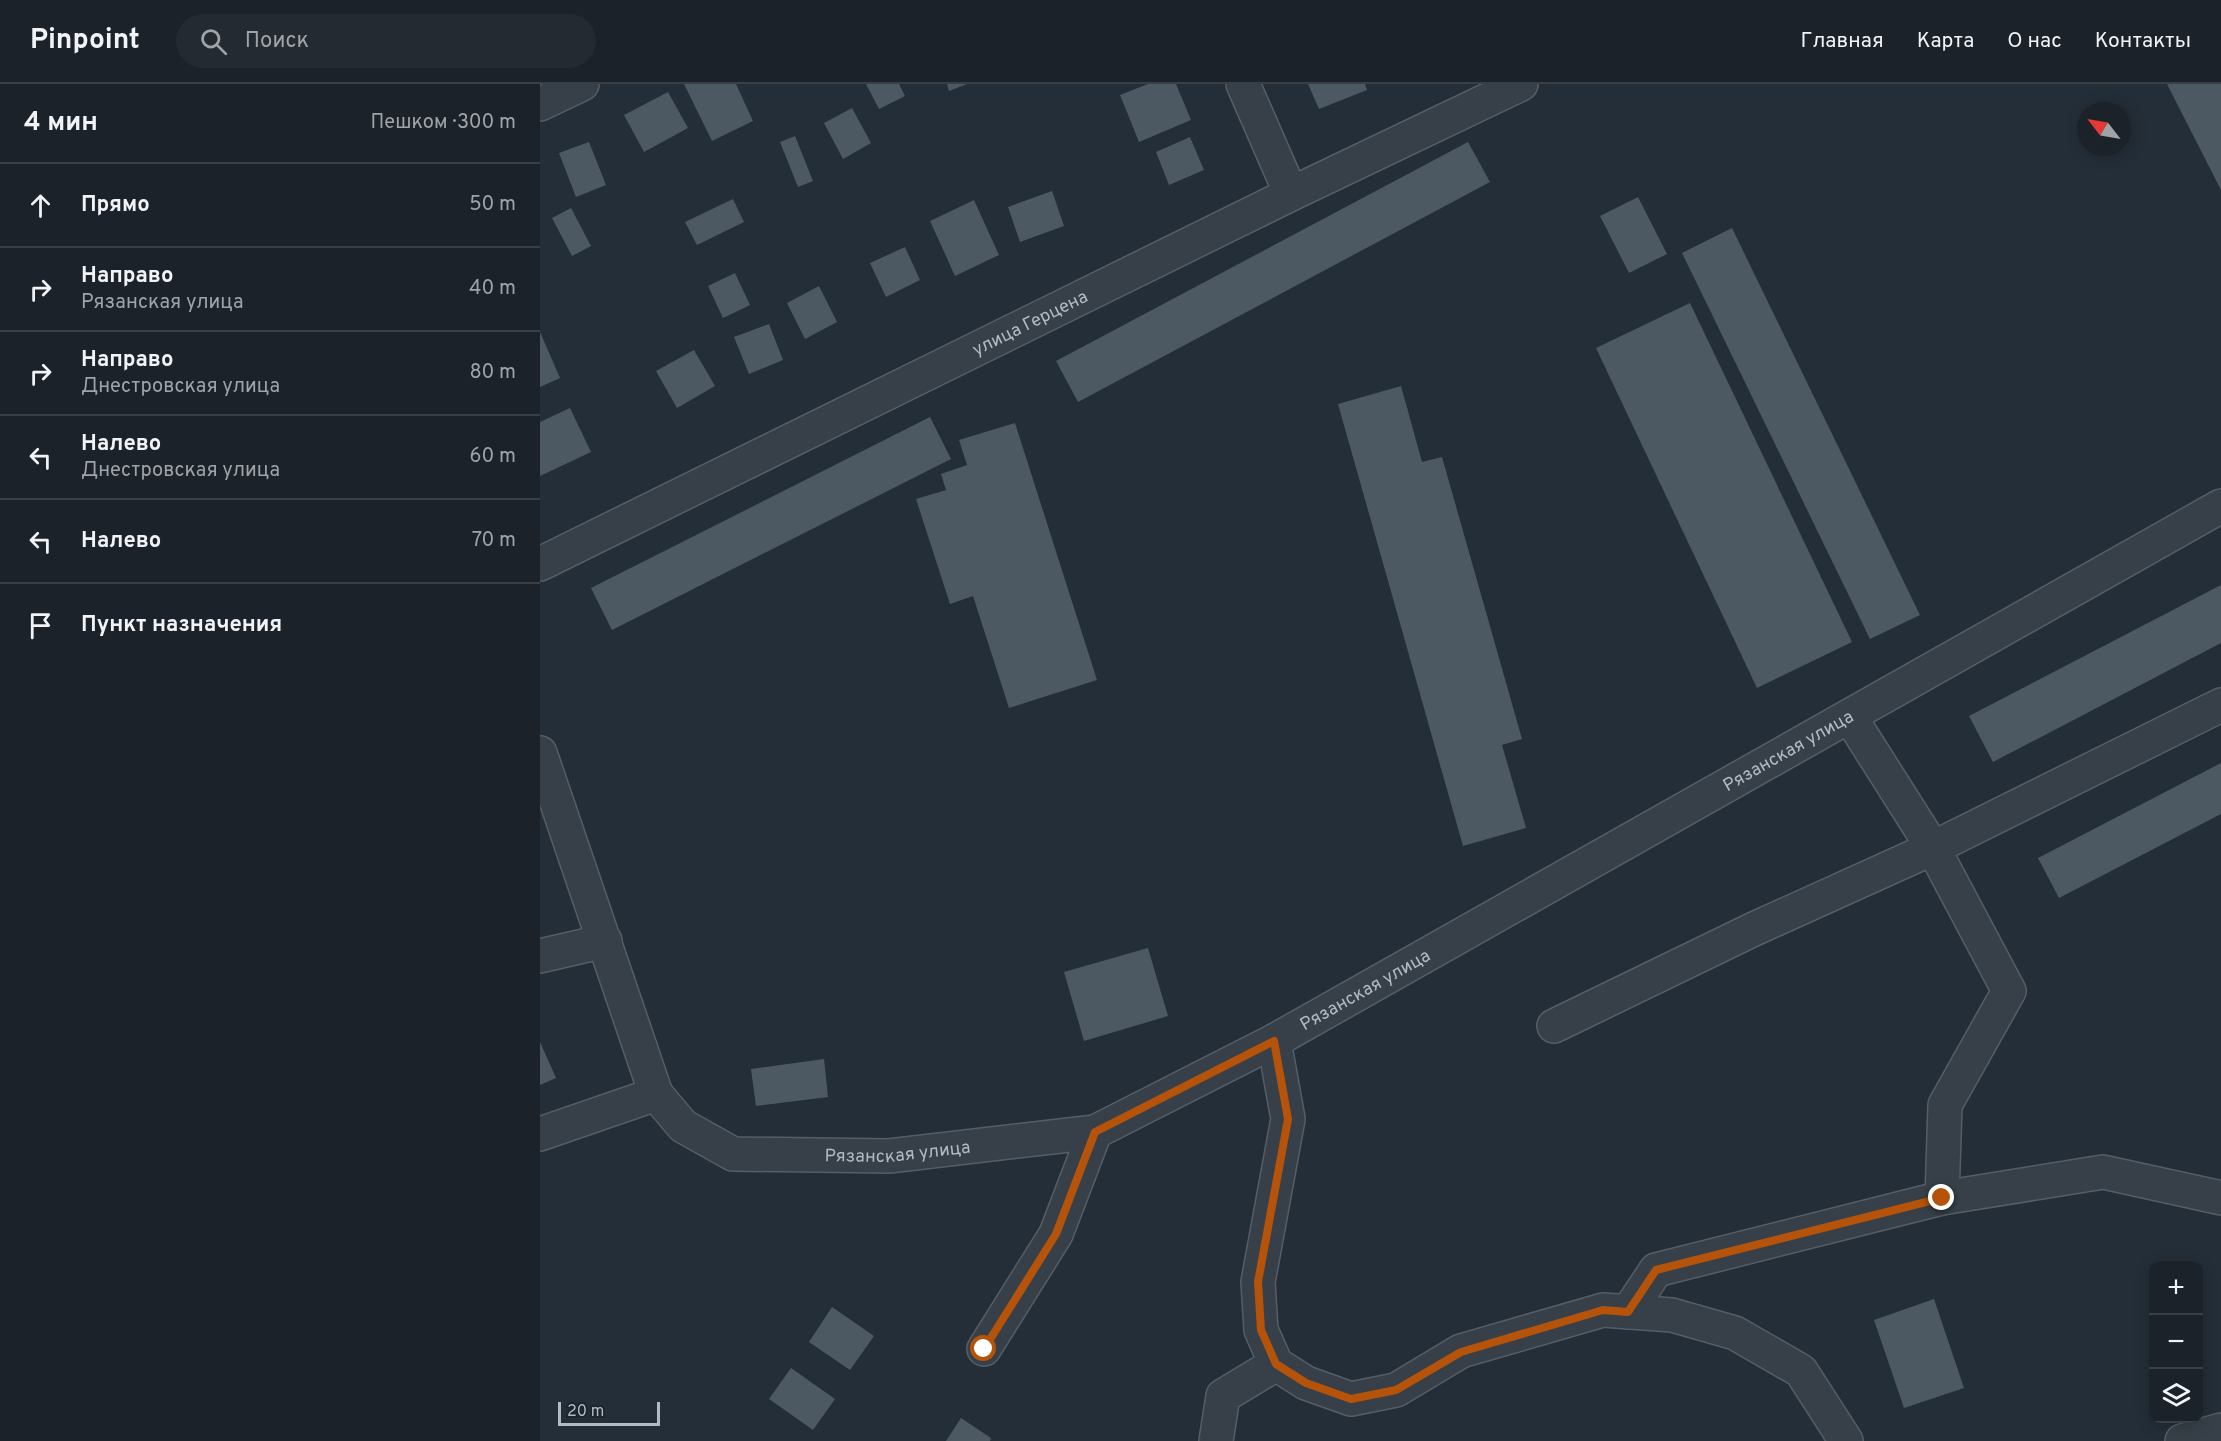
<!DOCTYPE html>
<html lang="ru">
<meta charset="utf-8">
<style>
body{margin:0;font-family:Overpass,sans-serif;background:#242a32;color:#f1f3f6}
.controls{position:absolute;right:18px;bottom:18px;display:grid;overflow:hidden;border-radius:12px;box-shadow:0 3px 15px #0003}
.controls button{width:54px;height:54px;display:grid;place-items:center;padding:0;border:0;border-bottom:2px solid #393f47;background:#1b222a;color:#f1f3f6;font:30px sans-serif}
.compass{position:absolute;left:1537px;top:18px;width:54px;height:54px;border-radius:50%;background:#1b222a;box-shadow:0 3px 15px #0003;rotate:301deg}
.scale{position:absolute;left:18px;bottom:15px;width:102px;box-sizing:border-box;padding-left:6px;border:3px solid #b2bbc4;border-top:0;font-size:16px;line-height:21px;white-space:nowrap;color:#b2bbc4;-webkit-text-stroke:4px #1c252d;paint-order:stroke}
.stop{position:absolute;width:18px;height:18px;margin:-14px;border:4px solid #b45309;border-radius:50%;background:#fff}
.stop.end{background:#b45309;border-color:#fff;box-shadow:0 2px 6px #0008}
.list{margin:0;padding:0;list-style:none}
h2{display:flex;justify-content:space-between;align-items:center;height:78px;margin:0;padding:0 24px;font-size:26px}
h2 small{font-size:20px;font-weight:400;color:#a0a4a8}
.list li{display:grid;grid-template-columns:39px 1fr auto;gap:18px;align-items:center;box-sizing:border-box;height:84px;padding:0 24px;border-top:2px solid #393f47}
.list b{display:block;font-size:22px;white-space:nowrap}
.list p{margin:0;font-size:20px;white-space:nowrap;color:#a0a4a8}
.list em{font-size:20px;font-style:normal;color:#a0a4a8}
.icon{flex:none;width:33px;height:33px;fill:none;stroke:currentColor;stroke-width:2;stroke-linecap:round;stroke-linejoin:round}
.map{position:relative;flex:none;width:1681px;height:1357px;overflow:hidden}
header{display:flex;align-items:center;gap:36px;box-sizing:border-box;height:84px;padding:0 30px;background:#1b222a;border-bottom:2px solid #393f47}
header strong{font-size:28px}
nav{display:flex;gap:33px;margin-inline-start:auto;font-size:21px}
.search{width:420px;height:54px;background:#242a32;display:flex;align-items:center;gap:15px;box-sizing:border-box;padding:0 21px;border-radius:33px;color:#a0a4a8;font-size:22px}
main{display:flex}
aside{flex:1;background:#1b222a}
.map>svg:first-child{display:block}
</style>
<header>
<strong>Pinpoint</strong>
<div class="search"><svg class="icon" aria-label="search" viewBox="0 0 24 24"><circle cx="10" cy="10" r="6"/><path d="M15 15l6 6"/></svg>Поиск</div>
<nav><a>Главная</a><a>Карта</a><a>О нас</a><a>Контакты</a></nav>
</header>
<main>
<aside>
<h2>4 мин<small>Пешком · 300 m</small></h2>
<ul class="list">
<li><svg class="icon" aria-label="ahead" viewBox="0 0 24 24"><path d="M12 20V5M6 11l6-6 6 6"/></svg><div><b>Прямо</b></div><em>50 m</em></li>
<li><svg class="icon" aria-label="right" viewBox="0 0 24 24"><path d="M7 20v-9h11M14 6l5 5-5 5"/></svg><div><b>Направо</b><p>Рязанская улица</p></div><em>40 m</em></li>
<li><svg class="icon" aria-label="right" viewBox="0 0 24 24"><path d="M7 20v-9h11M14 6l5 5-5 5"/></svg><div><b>Направо</b><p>Днестровская улица</p></div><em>80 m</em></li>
<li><svg class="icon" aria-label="left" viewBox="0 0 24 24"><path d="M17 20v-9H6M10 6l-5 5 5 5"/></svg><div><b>Налево</b><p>Днестровская улица</p></div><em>60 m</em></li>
<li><svg class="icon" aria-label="left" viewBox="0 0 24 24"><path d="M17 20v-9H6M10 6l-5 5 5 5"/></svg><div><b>Налево</b></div><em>70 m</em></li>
<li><svg class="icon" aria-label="arrive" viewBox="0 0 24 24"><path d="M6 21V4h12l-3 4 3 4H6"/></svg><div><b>Пункт назначения</b></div></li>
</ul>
</aside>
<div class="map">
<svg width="1681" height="1357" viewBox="0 0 1681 1357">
<rect width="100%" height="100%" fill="#242e38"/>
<path fill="#4c5963" d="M144,0H196L213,37L172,57Z
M326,0H359L365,12L339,25Z
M407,0H427L409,7Z
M608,0H636L651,36L599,58L580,11Z
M768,0H825L827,6L779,25Z
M1627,0H1681V106Z
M128,8L148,44L104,68L84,31Z
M312,24L331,59L303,75L284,39Z
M255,52L273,97L258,103L240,58Z
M650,53L664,86L629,101L616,68Z
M49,58L66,101L36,113L19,69Z
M928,58L950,98L538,318L516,277Z
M512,107L524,142L480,158L468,123Z
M1098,113L1127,170L1089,189L1060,132Z
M193,115L204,138L157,161L145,138Z
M434,116L459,171L415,192L390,137Z
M31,124L51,162L32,172L12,134Z
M1192,144L1380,531L1330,555L1142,169Z
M365,163L380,196L346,213L330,179Z
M195,189L210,221L183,234L168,202Z
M279,202L297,238L265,255L247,219Z
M1150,219L1312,558L1217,604L1056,264Z
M229,240L243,276L209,290L194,253Z
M0,248L20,294L0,303Z
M154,266L175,302L137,324L116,287Z
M861,302L882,378L902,373L982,655L962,661L986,744L923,762L798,320Z
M30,324L51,368L0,392V338Z
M390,333L411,375L72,546L51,504Z
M475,339L557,596L469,624L433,512L410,520L376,415L406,406L401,390L427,381L419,356Z
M1681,501V559L1453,678L1429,632Z
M1681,679V730L1519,814L1498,774Z
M608,864L628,932L544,957L524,888Z
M0,958L16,994L0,1001Z
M284,975L288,1013L216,1022L211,985Z
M1394,1215L1424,1304L1364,1324L1334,1236Z
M292,1223L334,1252L310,1286L269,1258Z
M251,1284L295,1315L273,1346L229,1315Z
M421,1334L451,1354L450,1357H406Z"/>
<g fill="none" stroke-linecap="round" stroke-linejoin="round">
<defs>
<g id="minor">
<path d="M703,0L751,110"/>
<path d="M0,20L42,0"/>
<path id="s1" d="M0,480L751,110L981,0"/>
<path d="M1310,633L1393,764L1469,907L1405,1021L1402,1114"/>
<path id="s2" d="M0,669L116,1010L143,1042L193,1070L349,1072L555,1048L734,957L1681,422"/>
<path d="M0,872L65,857"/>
<path d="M1014,942L1214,845L1393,764L1681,621"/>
<path d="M734,957L748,1035L718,1198L721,1246L736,1280L766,1299L811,1315L856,1306L921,1267L1063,1226L1132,1231L1195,1249L1261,1287L1306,1357"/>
<path d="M0,1050L116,1010"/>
<path d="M1088,1228L1116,1186L1402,1114L1563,1088L1681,1114"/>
<path d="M444,1265L516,1150L555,1048"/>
<path d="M676,1357L683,1312L736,1280"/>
<path d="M1642,1357L1681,1346"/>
</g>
</defs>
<use href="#minor" stroke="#555e66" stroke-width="36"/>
<use href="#minor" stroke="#374048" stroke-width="33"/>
</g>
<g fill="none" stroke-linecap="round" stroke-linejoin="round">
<path stroke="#b45309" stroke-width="8" d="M444,1265L516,1150L555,1048L734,957L748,1035L718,1198L721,1246L736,1280L766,1299L811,1315L856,1306L921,1268L1063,1226L1088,1228L1116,1186L1402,1114"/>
</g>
<g text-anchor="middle" stroke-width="4.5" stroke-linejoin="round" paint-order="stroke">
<g font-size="18" fill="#b2bbc4" stroke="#1c252d">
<text dy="6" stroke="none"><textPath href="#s1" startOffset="546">улица Герцена</textPath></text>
<text dy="6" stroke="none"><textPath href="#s2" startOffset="1614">Рязанская улица</textPath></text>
<text dy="6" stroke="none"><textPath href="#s2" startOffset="1128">Рязанская улица</textPath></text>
<text dy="6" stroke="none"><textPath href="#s2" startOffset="624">Рязанская улица</textPath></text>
</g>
</g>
</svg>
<div class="controls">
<button>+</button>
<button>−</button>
<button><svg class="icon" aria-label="layers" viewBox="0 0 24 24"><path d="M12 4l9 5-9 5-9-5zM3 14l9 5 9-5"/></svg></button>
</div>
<svg class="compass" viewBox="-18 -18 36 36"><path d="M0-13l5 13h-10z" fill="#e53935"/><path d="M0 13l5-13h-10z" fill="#a0a4a8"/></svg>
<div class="scale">20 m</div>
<div class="stop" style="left:444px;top:1265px"></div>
<div class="stop end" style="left:1402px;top:1114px"></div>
</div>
</main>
